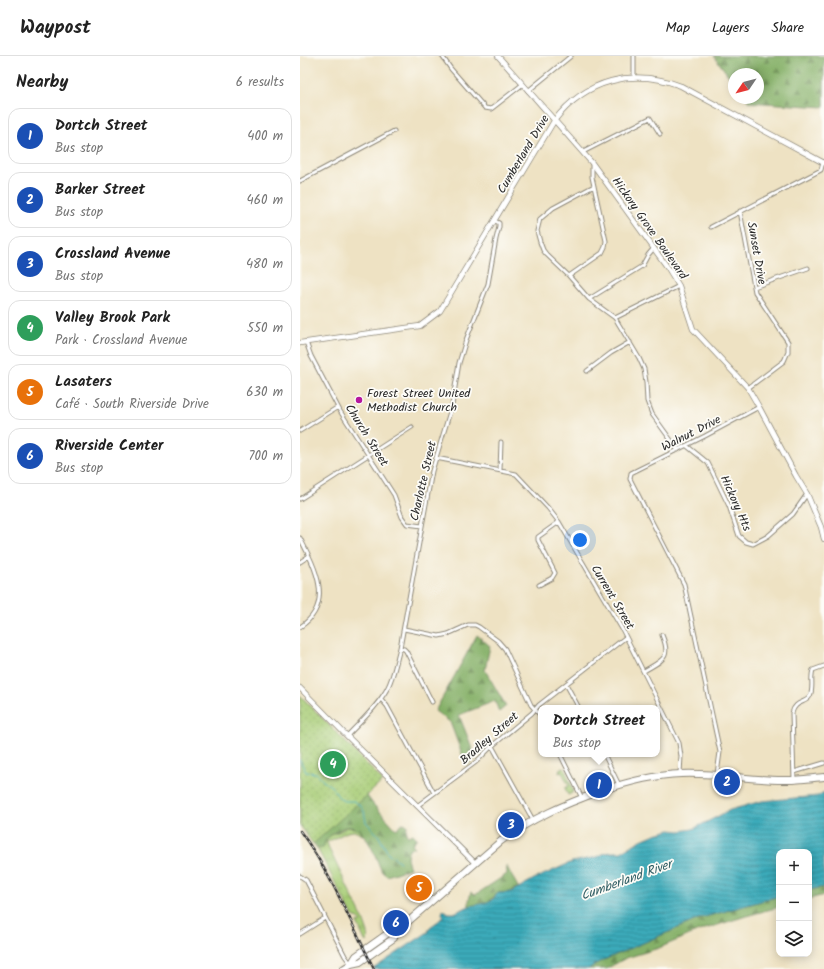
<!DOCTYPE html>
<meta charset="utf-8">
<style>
body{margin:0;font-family:Kalam,sans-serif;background:#f6f6f6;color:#222}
.controls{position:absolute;right:12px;bottom:12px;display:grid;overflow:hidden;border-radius:8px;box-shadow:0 2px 10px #0003}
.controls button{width:36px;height:36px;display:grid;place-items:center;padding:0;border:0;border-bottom:1px solid #e0e0e0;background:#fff;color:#222;font:20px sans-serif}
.compass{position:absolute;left:428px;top:12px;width:36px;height:36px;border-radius:50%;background:#fff;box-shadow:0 2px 10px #0003;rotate:235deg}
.you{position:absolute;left:280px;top:484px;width:14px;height:14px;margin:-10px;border:3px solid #fff;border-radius:50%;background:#1a73e8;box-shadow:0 0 0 6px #1a73e833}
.badge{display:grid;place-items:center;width:26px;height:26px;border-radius:50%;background:#1a73e8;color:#fff;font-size:13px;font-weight:700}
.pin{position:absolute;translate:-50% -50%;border:2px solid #fff;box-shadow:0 1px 4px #0006}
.popup{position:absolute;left:238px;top:649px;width:122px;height:52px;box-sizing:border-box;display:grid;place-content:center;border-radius:8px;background:#fff;filter:drop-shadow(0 1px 3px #0005);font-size:13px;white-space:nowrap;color:#767676}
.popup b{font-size:15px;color:#222}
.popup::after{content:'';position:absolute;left:50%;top:100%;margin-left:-8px;border:8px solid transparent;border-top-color:#fff}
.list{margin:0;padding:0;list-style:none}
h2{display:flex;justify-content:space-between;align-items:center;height:52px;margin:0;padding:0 16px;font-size:17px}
h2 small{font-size:13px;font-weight:400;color:#767676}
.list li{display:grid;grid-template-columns:26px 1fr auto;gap:12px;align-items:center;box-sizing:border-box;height:56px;margin:0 8px 8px;padding:0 8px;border:1px solid #e0e0e0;border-radius:12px}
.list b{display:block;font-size:15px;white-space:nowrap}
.list p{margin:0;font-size:13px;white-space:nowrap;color:#767676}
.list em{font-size:13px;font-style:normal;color:#767676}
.icon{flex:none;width:22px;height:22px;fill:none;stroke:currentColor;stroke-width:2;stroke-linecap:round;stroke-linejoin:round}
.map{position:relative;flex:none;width:524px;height:913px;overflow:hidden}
header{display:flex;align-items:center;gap:24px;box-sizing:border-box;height:56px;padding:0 20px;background:#fff;border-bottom:1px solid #e0e0e0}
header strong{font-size:19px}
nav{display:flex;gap:22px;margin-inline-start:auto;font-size:14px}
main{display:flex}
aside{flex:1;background:#fff}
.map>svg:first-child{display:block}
</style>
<header>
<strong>Waypost</strong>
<nav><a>Map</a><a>Layers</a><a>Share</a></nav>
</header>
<main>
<aside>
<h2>Nearby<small>6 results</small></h2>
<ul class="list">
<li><span class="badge" style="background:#1a4fb4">1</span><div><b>Dortch Street</b><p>Bus stop</p></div><em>400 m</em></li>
<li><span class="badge" style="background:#1a4fb4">2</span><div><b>Barker Street</b><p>Bus stop</p></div><em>460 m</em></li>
<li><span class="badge" style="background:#1a4fb4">3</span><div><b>Crossland Avenue</b><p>Bus stop</p></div><em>480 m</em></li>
<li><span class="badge" style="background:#2e9e5b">4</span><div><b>Valley Brook Park</b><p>Park · Crossland Avenue</p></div><em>550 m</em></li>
<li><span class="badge" style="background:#e8710a">5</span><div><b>Lasaters</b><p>Café · South Riverside Drive</p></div><em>630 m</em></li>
<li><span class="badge" style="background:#1a4fb4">6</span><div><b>Riverside Center</b><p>Bus stop</p></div><em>700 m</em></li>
</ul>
</aside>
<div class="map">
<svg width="524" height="913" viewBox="0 0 524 913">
<defs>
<pattern id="grass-tufts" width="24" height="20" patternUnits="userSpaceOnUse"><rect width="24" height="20" fill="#a7cc76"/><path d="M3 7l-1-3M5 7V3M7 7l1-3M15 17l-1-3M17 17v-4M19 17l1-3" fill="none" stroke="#90af66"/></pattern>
<pattern id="forest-firs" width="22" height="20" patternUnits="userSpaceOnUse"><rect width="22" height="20" fill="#85b067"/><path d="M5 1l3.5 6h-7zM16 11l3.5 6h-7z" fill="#6d8f55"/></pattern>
<pattern id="park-dots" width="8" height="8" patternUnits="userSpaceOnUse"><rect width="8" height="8" fill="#a7cc76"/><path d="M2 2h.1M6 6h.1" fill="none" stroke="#90af66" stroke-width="1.8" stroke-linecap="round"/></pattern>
<pattern id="water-rules" width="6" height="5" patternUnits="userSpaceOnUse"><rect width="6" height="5" fill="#3baaba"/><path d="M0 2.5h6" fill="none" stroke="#328b97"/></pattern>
</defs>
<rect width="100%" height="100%" fill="#fdfcf7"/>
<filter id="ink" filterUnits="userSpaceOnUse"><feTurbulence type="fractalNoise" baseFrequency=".025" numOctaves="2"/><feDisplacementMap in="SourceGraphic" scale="8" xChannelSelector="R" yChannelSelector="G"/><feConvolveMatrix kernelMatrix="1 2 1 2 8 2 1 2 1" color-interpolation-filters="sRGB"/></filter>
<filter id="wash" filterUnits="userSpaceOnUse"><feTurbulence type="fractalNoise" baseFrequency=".012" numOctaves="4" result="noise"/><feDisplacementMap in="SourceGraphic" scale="16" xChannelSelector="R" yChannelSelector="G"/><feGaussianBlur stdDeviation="0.9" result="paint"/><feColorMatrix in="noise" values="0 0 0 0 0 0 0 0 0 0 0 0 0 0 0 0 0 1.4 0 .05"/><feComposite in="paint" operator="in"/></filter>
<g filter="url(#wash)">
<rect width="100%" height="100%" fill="#eee2c3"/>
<path fill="url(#grass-tufts)" stroke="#697c50" d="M264,711L273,734L272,737L268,739L265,732L269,730L262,716L259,717L260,713Z
M47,771L56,772L67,781L54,775L47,776L27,786L29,793L63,863L68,877L67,886L65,885L57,867L61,866L60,864L52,859L17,792H23L26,782Z"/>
<path fill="url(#forest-firs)" stroke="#586e49" d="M414,0H524V51L449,46L446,42H458V18H434V27Z
M177,579L190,590L185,614L206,650L199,656L195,645L159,659L176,702L166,709L150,666L135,655Z
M77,730L67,740L73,748L96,773L104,767L107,769L106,778L108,780L113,778L117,782L112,788L115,791L111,792C105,798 107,805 110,812L87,820L82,816C76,803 66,768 46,771C44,771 40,773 38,775C29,779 26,783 23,792H17L0,769V741Z
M206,809L218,831L211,836L198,837L188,846L175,850H169V844L171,836L175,839L207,818Z
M524,831V839L509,843V834Z
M479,840V851L446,860L399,875L359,892L326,902L306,913H288L299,906L401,862Z"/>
<path fill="url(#park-dots)" stroke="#697c50" d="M0,639L83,725L13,788L0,769Z"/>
<path fill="url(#water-rules)" stroke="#336a72" d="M524,736V831L509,834V796H479V840L401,862L299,906L288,913H73L128,876L130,871L144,861L142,858L143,854L149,857H154L169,850L181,848L192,844L198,837L211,836L234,823L272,806L297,801L303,798L310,796H321L341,784L355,778L370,774L380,775L393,773L430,754L462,745L518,740Z"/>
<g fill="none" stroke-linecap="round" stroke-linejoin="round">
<path stroke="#3baaba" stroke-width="1" d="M0,704L6,716L16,717L19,719L23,725L31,730L40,743L45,745H54L61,750L64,755L66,766L78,779L88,797L100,806"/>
</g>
</g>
<g filter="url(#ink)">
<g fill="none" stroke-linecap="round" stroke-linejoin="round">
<defs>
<path id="street" d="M142,0L151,13L185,52L191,53L223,28
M334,21V0
M228,35L271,0
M283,96L350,62L360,78
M0,125L94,75
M294,130L253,152L240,163L237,175L240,186L243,194L246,198L269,220L289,243L315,262L339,302L344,313L346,326L347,345L352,358L378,394
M440,155L455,236L488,286V296L484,305L448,332
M411,171L521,114L523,106
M269,220L302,197L305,191L306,185L292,121V107
M454,231L508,212
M289,243L342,210L348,199L354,192
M315,262L379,230
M6,286L11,300L40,355L94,439L102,461L107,468L122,470
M287,315L311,297L330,286
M0,375L38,351
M387,390L408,407L429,450L439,480L446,486L453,488L468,480L493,458L507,438
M136,402L216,418L248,452L259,466L322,573L379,687L381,700L380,718
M200,414L201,386
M0,443L112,371
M0,482C15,511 35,548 0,571
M0,506L9,500
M239,529L252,522L255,517L238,484V481L259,466
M104,573L139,580L148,578L168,569H175L179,571L198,585L205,593L231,649L241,660
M100,592L104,593L106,595L132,646
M344,615C362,604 372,603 362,579
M266,628L279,652
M81,643L87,650L134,737
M47,680C61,665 77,651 87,633C94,620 96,606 100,592L132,415L152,349L159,307L166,284L188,228L196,183L199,171V167L195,165
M192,690L233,764
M260,698L282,742
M304,698L319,729
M494,716L524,707
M417,718L420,696L384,528L330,423L331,417L405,380L459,351
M494,724L492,657C495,644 506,648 510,640C514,632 510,622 513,614L524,610
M117,750L176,706L192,690L232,657L239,649L326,581
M0,820L6,824L45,900L51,908
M0,878L25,862"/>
<path id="secondary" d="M198,0L292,107L368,212L379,230L393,273L448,332L459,351L496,420L507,438L521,471L524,483
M0,287L120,270L140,255L254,65C286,23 333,12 381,30L524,107
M0,632L47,680L175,807"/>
<path id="highway" d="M51,908L56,900L87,878L95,877L201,785C232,762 265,748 301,735C327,726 353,719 381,718C417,716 452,725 488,724C500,724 512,722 524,721
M43,913L51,908L60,906L94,882L95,877"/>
</defs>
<use href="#street" stroke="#8c8677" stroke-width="5"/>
<use href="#secondary" stroke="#8c8677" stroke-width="6"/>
<use href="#highway" stroke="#8c8677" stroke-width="8"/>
<use href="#street" stroke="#fff" stroke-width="3"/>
<use href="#secondary" stroke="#fff" stroke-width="4.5"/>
<use href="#highway" stroke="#fff" stroke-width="6"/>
<defs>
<path id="rail" d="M0,775C31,817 51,867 74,913"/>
</defs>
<use href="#rail" stroke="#2b2b2b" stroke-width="2.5"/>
<use href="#rail" stroke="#fdfcf7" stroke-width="1" stroke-dasharray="3" stroke-linecap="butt"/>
</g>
</g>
<circle fill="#b5179e" stroke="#fdfcf7" stroke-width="1.5" cx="59" cy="344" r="4"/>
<g text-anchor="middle" stroke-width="3.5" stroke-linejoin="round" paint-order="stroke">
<g font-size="12" fill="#2b2b2b" stroke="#fdfcf7">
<text transform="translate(223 98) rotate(-59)" y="4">Cumberland Drive</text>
<text transform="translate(350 172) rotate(55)" y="4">Hickory Grove Boulevard</text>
<text transform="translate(457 197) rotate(80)" y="4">Sunset Drive</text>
<text transform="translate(391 377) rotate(-27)" y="4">Walnut Drive</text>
<text transform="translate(67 379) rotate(58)" y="4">Church Street</text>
<text transform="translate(123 425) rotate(-77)" y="4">Charlotte Street</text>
<text transform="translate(436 447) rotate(66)" y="4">Hickory Hts</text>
<text transform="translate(313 541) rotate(59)" y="4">Current Street</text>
<text transform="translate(189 682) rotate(-41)" y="4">Bradley Street</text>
</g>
<g font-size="12" fill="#2b2b2b" stroke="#fdfcf7" text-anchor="start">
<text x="67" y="341">Forest Street United<tspan x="67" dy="14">Methodist Church</tspan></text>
</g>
<g font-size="13" font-style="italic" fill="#315e64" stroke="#fdfcf7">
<text transform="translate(326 823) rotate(-20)" y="5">Cumberland River</text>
</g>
</g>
</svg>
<div class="controls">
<button>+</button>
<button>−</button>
<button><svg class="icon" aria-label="layers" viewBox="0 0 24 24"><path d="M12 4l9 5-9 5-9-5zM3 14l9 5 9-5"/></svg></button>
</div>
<svg class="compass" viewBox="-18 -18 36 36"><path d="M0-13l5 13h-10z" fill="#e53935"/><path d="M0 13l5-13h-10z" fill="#767676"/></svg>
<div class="you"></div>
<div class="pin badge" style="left:299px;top:729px;background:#1a4fb4">1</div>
<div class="popup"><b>Dortch Street</b>Bus stop</div>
<div class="pin badge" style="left:427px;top:726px;background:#1a4fb4">2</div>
<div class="pin badge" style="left:211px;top:769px;background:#1a4fb4">3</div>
<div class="pin badge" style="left:33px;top:708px;background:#2e9e5b">4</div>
<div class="pin badge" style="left:119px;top:832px;background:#e8710a">5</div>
<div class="pin badge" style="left:96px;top:867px;background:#1a4fb4">6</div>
</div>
</main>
